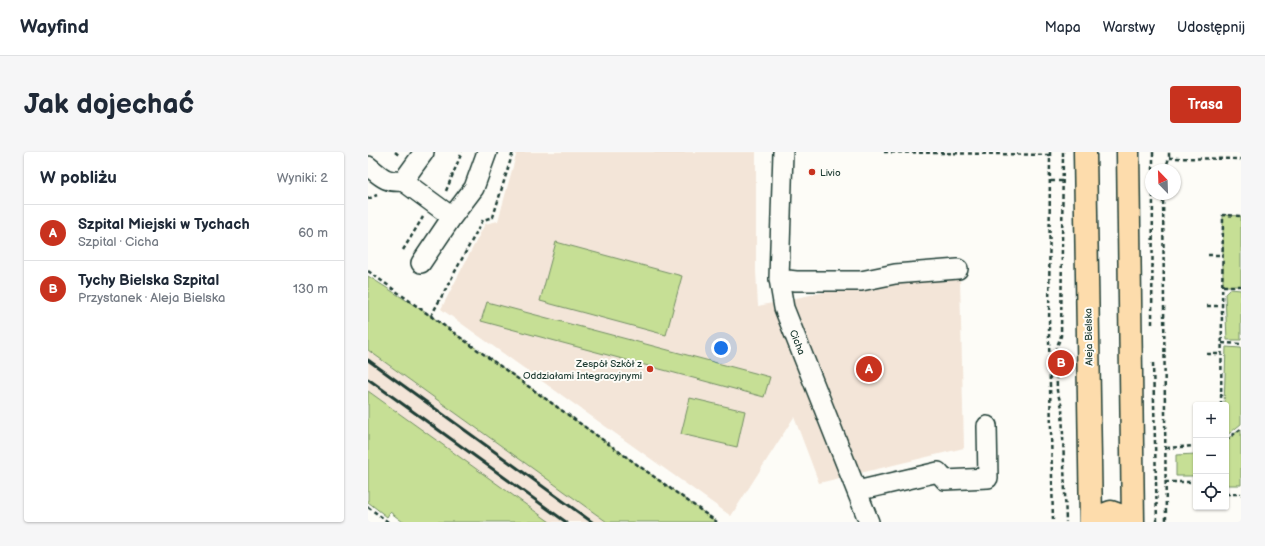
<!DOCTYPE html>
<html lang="pl">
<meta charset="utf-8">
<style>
body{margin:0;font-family:"Balsamiq Sans",sans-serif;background:#f6f6f7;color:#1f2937}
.controls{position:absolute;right:12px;bottom:12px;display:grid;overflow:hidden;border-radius:4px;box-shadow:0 1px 3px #0004}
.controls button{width:36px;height:36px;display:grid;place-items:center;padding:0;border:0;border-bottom:1px solid #e0e1e3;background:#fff;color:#1f2937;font:20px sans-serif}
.compass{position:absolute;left:777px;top:12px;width:36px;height:36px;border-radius:50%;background:#fff;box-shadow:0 1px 3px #0004;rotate:337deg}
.you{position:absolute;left:353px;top:196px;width:14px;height:14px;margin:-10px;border:3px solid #fff;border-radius:50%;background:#1a73e8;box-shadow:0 0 0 6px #1a73e833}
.badge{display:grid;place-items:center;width:26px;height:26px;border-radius:50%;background:#c8321e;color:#fff;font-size:13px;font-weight:700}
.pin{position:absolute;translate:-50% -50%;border:2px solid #fff;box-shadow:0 1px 4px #0006}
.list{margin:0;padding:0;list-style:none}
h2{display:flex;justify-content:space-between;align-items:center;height:52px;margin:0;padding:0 16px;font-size:17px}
h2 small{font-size:13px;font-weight:400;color:#747a83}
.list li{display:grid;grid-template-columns:26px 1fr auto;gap:12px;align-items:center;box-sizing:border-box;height:56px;padding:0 16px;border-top:1px solid #e0e1e3}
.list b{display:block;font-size:15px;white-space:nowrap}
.list p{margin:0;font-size:13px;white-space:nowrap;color:#747a83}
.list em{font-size:13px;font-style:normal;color:#747a83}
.icon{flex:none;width:22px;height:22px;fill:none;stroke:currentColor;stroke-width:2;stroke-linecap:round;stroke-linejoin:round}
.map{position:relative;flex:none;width:873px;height:370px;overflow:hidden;border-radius:4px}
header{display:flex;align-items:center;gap:24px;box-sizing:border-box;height:56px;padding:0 20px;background:#fff;border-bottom:1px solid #e0e1e3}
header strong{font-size:19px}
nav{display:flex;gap:22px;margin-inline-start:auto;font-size:14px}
.intro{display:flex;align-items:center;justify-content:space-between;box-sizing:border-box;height:96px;padding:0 24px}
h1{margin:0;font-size:28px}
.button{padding:10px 18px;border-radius:4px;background:#c8321e;color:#fff;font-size:14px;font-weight:700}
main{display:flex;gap:24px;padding:0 24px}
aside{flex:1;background:#fff;border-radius:4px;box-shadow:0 1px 3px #0004}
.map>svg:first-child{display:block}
</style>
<header>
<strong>Wayfind</strong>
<nav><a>Mapa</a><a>Warstwy</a><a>Udostępnij</a></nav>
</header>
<div class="intro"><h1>Jak dojechać</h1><a class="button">Trasa</a></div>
<main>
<aside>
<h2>W pobliżu<small>Wyniki: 2</small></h2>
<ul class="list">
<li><span class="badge">A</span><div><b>Szpital Miejski w Tychach</b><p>Szpital · Cicha</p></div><em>60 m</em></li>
<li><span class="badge">B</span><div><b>Tychy Bielska Szpital</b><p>Przystanek · Aleja Bielska</p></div><em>130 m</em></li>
</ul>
</aside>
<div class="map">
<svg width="873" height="370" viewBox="0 0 873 370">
<rect width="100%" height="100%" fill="#fdfcf7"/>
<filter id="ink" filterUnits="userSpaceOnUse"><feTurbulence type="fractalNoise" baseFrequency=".025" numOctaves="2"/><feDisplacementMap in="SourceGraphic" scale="8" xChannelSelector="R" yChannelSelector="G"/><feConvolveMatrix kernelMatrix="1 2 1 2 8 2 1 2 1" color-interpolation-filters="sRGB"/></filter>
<g filter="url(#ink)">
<path fill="#f3e5d8" d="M149,0H388V119L390,154L504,130L592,127L596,296L451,331L426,265L363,364L73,157L117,72L130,69Z
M0,198L239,370H182L129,332L0,239Z"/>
<path fill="#c6df95" stroke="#728e64" d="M855,63L873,64V134H855Z
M188,90L314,124L298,183L172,149Z
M0,124L63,164L349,370H239L0,198Z
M862,137L873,138V188H859L857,142Z
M119,150L402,225L396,245L113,169Z
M858,195L873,196V272L858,284V253H856Z
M0,239L182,370H35L22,360L19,365L0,350Z
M322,246L377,259L369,295L313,282Z
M873,277V333H859L858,288Z
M828,302V324H808V303Z"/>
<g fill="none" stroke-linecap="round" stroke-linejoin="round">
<defs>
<path id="minor" d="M415,0L411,127L416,156L501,370
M0,14C13,24 17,31 35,29L56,0
M35,29L84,65L106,36L119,0
M53,111L84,65
M411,127L428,129H493L527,122L590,117
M489,339L570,320L577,328L620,326L619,274"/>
<path id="major" d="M717,0L723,370
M760,0L765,370
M727,370L730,365L743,360L754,364L758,370"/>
</defs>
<use href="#minor" stroke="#1f3d34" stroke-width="22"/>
<use href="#major" stroke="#1f3d34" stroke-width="25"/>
<path stroke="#1f3d34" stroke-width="2.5" stroke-dasharray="4 3" stroke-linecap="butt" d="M27,0L32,4
M516,0L682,3
M682,0L681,188L685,370
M695,0L693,184L688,197L689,239L694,255L698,370
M785,0V18
M801,6L873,7
M797,18L801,6V0
M683,29H695
M78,39L94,0
M795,42L798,370
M0,47L9,43
M35,98L55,65
M840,103H855
M0,119L349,370
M855,134H873
M839,154H855
M63,164L115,68L125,65L145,0
M784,172L785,42
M854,191L873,192
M839,202H854
M785,211L789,370
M853,253L855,63L873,64
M858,288L873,277
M798,296L828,294
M797,330H828
M858,342H873
M0,355L20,370"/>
<use href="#minor" stroke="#fdfcf7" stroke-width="19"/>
<use href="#major" stroke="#fddcac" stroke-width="22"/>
<path stroke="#1f3d34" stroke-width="3" d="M0,208L224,370
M0,227L198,370"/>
</g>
</g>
<g fill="#c8321e" stroke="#fdfcf7" stroke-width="1.5">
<circle cx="444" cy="20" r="4"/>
<circle cx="282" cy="217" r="4"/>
</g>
<g text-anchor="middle" stroke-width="4" stroke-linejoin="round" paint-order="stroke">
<g font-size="10" fill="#1f3d34" stroke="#fdfcf7" text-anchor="start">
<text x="452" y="24">Livio</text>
<text x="274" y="215" text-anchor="end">Zespół Szkół z<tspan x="274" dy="12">Oddziałami Integracyjnymi</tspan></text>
</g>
<g font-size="10" fill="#1f3d34" stroke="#fdfcf7">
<text transform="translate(720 185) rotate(-91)" y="4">Aleja Bielska</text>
<text transform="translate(430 190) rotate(68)" y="4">Cicha</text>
</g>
</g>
</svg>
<div class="controls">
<button>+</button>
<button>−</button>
<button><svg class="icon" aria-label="locate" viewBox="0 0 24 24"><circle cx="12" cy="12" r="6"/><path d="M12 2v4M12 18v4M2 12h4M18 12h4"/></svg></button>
</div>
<svg class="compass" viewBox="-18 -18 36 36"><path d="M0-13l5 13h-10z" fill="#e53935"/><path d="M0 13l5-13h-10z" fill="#747a83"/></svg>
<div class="you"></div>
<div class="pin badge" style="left:501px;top:217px">A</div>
<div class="pin badge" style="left:693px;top:211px">B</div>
</div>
</main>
